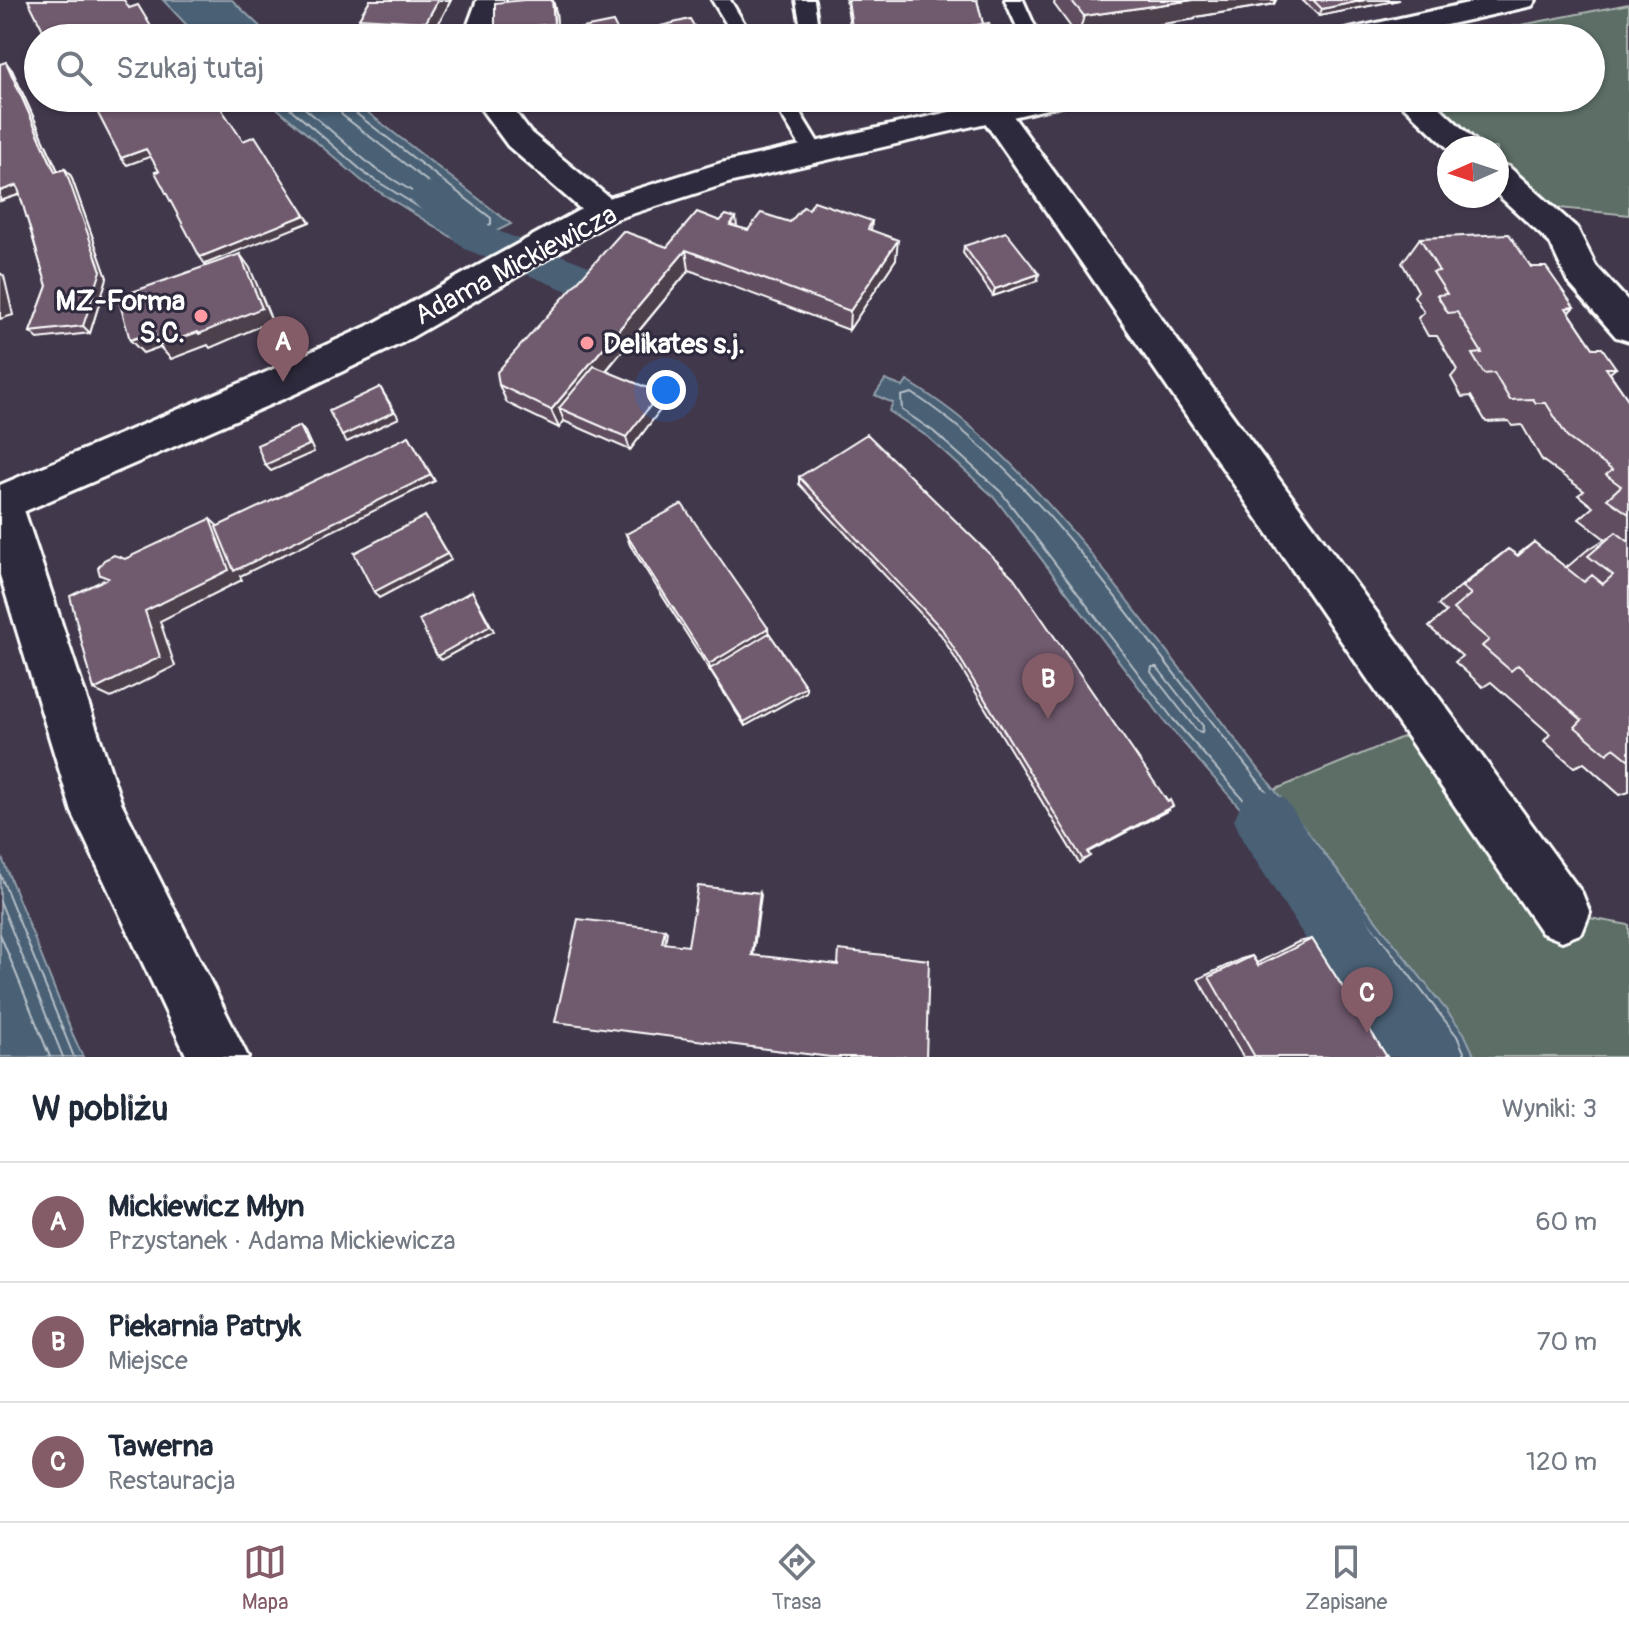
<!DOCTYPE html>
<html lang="pl">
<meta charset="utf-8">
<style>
body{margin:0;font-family:Pangolin,sans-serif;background:#f6f6f7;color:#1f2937}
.compass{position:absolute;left:1437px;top:136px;width:72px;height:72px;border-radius:50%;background:#fff;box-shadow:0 2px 6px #0004;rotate:267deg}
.you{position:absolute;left:666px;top:390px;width:28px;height:28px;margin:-20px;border:6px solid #fff;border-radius:50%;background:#1a73e8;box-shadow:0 0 0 12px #1a73e833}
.badge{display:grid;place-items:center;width:52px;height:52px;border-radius:50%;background:#845c67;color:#fff;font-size:26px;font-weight:700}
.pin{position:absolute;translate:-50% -66px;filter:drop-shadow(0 2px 4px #0008)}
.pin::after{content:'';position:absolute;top:42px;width:28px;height:24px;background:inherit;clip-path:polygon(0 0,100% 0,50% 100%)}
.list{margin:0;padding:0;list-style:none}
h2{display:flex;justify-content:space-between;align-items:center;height:104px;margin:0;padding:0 32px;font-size:34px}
h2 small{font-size:26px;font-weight:400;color:#747a83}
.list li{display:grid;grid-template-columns:52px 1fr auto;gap:24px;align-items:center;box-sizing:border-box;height:120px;padding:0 32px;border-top:2px solid #e0e1e3}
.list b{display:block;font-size:30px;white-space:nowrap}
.list p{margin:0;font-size:26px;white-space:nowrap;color:#747a83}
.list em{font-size:26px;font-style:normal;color:#747a83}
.icon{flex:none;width:44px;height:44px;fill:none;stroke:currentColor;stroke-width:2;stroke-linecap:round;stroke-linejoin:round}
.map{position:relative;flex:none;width:1629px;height:1057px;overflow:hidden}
.search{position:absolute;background:#fff;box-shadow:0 2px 6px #0004;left:24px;right:24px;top:24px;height:88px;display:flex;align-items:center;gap:20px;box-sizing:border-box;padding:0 28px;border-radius:44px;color:#747a83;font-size:30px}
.sheet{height:464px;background:#fff}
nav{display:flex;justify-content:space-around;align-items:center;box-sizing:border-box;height:112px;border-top:2px solid #e0e1e3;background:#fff;font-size:22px;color:#747a83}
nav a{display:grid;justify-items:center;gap:4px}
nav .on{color:#845c67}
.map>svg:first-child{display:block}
</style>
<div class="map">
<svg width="1629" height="1057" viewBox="0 0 1629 1057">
<rect width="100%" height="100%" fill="#42384c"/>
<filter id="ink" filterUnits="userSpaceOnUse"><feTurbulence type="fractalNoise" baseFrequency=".0125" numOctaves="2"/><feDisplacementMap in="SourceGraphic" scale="16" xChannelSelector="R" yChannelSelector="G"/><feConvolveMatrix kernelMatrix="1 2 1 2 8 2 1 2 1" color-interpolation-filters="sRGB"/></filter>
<g filter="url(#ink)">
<path fill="#5b6e66" stroke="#adb6b2" stroke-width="2" d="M1629,4V215L1529,205L1497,175V148H1467L1411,98H1591V38H1454Z
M1429,726L1562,913L1629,925V1057H1423L1250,800Z"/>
<path fill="#496074" stroke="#92a0ac" stroke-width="2" d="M163,0H232L272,38H199Z
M265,98H349L511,224L466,246L362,181Z
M885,380L903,387L907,381C981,425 1028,480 1084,545L1464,1033L1475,1057H1437L1331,903L1286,861L1167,724L995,498L928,437L889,411L893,403L875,395Z
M0,853L73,1035L83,1057H0Z"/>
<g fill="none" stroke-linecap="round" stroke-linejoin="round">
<path stroke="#b6bfc7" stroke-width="2" d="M278,98L367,175L464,235L491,224V218L349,108L345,98
M293,98L373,167L465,224L472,222V216L342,115L335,98
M1152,667H1157L1203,726L1202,732L1197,731L1151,672Z
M0,874L74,1057
M0,901L63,1057
M0,934L50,1057
M1443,1057L1441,1049L1337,898L1292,855L1173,719L1001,492L933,431L902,410L901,396L912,393C1024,467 1102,581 1184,686C1275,802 1366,919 1457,1036L1466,1057"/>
<path fill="#496074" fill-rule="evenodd" d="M429,182L443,186L493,229L612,275L618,286L612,297L597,301L582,297L465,249L415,204L410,195L415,186Z
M1264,790L1285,799L1445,1033L1455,1057H1382L1243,841L1234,820L1243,799Z"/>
<defs>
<path id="service" d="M712,0H730L753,38H735Z
M796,0H814L818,28L816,32H802Z
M1005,0H1023L1040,38H1022Z
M771,98H791L824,152L821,157H807Z"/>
<path id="minor" d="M477,0H505L493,38H463Z
M473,98H505L530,132L616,203L621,211L616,219L604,223L592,219L508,146Z
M1395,98H1430L1483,148L1449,149Z
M994,102L1005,105L1582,893L1590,913L1582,933L1562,941L1542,933L978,112L983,105Z
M1497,164L1509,167L1577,228L1596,266L1629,302V341L1616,337L1568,282L1550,243L1497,194Z
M0,486L15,491L22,504L121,802L248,1057H187L72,812L0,575Z"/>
<path id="secondary" d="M1482,0H1536L1532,6L1387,38H1331L1336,32Z
M1012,98H1071L1066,105L1055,107L728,183L616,219L402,343L297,393L0,522V485L269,371L374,323L592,203L721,163Z"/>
</defs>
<use href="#service" stroke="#fff" stroke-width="6"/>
<use href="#minor" stroke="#fff" stroke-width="6"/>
<use href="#secondary" stroke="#fff" stroke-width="6"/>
<use href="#service" fill="#2f2a3d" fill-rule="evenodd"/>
<use href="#minor" fill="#2f2a3d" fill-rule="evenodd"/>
<use href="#secondary" fill="#2f2a3d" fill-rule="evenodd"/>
</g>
<path fill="#604d5f" stroke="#fff" stroke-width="2" d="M370,0H451L432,36L366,32L359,18Z
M846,0H977L983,24L993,38H852Z
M1055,0H1276L1274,4L1196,17L1195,19L1078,37L1054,4Z
M1302,0H1399L1319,16Z
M556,12L558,38H498L495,30Z
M0,64L12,70L58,171L65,169L71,176L107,278L90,333L38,339L30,332L47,286L20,194L0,201Z
M736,218L737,227L748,230L790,222L872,221L871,231L896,259L849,330L689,270L606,371L663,406L630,450L564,421L559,428L507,403L499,385L667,247L720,221Z
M1420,238L1531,267L1574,307L1569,312L1593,348L1616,368L1610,373L1629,401V792L1620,795L1584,763L1574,767L1544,741L1550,734L1491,682L1483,687L1455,662L1462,656L1429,627L1446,612L1438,605L1483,568L1508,549L1517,555L1534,542L1566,568L1586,551L1605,539L1579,519L1593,507L1578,495L1584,491L1542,460L1522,425L1512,426L1509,421L1486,422L1471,396L1462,397L1451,377L1457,370L1437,336H1428L1418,318L1424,312L1414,296L1418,291L1402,263Z
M964,246L1037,281L993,296L963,253Z
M799,477L1169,810L1088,852L1090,856L1079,863L941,635L799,484Z
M626,534L769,633L806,687V692L745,726L630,545Z
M1312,939L1387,1057H1243L1198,979L1241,959L1252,956L1257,963L1298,942Z"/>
<path fill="#4e3f4d" stroke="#fff" stroke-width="2" d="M438,0H451L432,36L426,22Z
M553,0L556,12L558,38L554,24Z
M1193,0H1276L1274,4L1196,17L1195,19L1078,37L1084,16Z
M1365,0H1399L1319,16L1322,9Z
M80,26L85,33L71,38H48L46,36Z
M6,62L12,70L62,180L55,172Z
M699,98H729V101L700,108Z
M876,98H902L876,103Z
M146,149L152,156L127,165L121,158Z
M65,169L71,176L107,278L90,333L83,326Z
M17,185L24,193L0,201V191Z
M305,215L310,222L205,264L200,257Z
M898,240L896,259L849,330L850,311Z
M686,250L689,270L571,413L559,408L564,421L559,428L551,410Z
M240,254L250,268L272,321L210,348L208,345L171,359L160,347L143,353L130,340L154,332Z
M0,273L4,276L13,315L0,319Z
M1039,274L1037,281L993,296L995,289Z
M380,387L399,418L347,442L342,436Z
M660,393L663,406L630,450L626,437Z
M300,426L305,432L314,452L271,471L265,465Z
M409,436L435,481L240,576L242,580L160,621L175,666L111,698L94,690L145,611L210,519L222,530Z
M425,516L451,560L379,598L374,592Z
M472,591L494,631L441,660L437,656Z
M768,628L769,638L710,669L709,664Z
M806,687V692L745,726L744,722Z
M760,893L761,895L753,956L752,955Z
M665,929L667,931L665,945L662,943Z"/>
<path fill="#705a6e" stroke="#fff" stroke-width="2" d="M28,0H124L129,8L138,5L158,38H83L85,37L80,26L46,36Z
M370,0H438L426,22L359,18Z
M524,0H552L554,24L495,30V3Z
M848,0H977L983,24L939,31L918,32L919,35L908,37L879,38L878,33L853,34Z
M1071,0H1193L1084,16Z
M1313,0H1365L1322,9Z
M690,19L701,38H662L667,35L661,26Z
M613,22L621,38H582L578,29Z
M989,23L993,38H900Z
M526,34L527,38H499V37Z
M6,62L55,172L65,169L101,271L83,326L30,332L47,286L17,185L0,191V64Z
M90,98H214L243,141L255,136L305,215L200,257L155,172L159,171L146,149L121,158Z
M814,201L872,221L868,229L898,240L850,311L686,250L551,410L499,385L497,372L623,231L667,247L697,212L720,221L726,215L736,218L730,225L748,230L761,213L790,222L803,207L809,209Z
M1006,232L1039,274L995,289L964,246Z
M1509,234L1531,267H1546L1574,307L1566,308L1593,348H1602L1616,368H1606L1629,401V514L1607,499L1621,486L1606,475L1612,470L1568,438L1546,403H1536L1533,399L1510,400L1494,373L1484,374L1472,354L1482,353L1457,312L1448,313L1437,295L1447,294L1433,272L1439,271L1420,238Z
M240,254L262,308L199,334L198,332L159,346L154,332L130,340L118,297Z
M594,366L660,393L626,437L559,408Z
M380,387L394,412L342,436L329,411Z
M300,426L309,445L265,465L257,445Z
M867,434L1014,578L1168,802L1170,800L1173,806L1087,852L1090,856L1083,860L942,629L799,477Z
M409,436L431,475L234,571L216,527Z
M682,504L768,628L709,664L626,534Z
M425,516L447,554L374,592L354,553Z
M210,519L229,570L145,611L160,657L94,690L70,596L108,578L100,575L98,568L104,560L114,555L125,559Z
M1616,532L1629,542V760L1614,748L1607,754L1575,727L1582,720L1518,665L1511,671L1482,646L1489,640L1453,609L1471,594L1462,587L1508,549L1518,556L1534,542L1584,582L1592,575L1603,584L1613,575L1588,556Z
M472,591L490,626L437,656L419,620Z
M769,633L806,687L744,722L710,669Z
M698,886L760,893L752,955L838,965L839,950L929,960L926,1057H830L555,1022L578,919L665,929L662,943L688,946Z
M1312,939L1387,1057H1255L1209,977L1252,956L1258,966Z"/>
</g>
<g fill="#ff9aa2" stroke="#2f2a3d" stroke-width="3">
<circle cx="201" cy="316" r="8"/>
<circle cx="587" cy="343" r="8"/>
</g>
<g text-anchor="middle" stroke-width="6" stroke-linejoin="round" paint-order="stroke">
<g font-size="28" fill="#fff" stroke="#2f2a3d">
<text transform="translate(515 264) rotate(-28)" y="10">Adama Mickiewicza</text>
</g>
<g font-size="28" font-weight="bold" fill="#fff" stroke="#2f2a3d" text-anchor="end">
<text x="185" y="310">MZ-Forma<tspan x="185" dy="32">S.C.</tspan></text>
<text x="603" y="353" text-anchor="start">Delikates s.j.</text>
</g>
</g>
</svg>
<svg class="compass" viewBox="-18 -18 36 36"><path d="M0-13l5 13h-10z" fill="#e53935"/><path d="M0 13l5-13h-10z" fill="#747a83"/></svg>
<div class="you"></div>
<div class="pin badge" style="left:283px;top:382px">A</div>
<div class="pin badge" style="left:1048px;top:719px">B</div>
<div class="pin badge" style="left:1367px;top:1033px">C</div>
<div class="search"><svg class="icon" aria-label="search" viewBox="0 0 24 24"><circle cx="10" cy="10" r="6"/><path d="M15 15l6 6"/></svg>Szukaj tutaj</div>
</div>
<section class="sheet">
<h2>W pobliżu<small>Wyniki: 3</small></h2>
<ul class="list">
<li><span class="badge">A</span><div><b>Mickiewicz Młyn</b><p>Przystanek · Adama Mickiewicza</p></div><em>60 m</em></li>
<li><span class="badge">B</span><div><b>Piekarnia Patryk</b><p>Miejsce</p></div><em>70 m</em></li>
<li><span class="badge">C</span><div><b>Tawerna</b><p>Restauracja</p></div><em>120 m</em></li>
</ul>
</section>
<nav>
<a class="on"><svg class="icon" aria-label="map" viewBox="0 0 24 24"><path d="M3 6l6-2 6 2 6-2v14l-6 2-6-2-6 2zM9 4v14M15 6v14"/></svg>Mapa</a>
<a><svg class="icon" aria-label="directions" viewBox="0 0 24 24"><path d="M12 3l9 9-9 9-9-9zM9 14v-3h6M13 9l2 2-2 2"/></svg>Trasa</a>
<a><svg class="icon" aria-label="saved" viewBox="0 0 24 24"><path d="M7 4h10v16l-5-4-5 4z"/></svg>Zapisane</a>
</nav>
